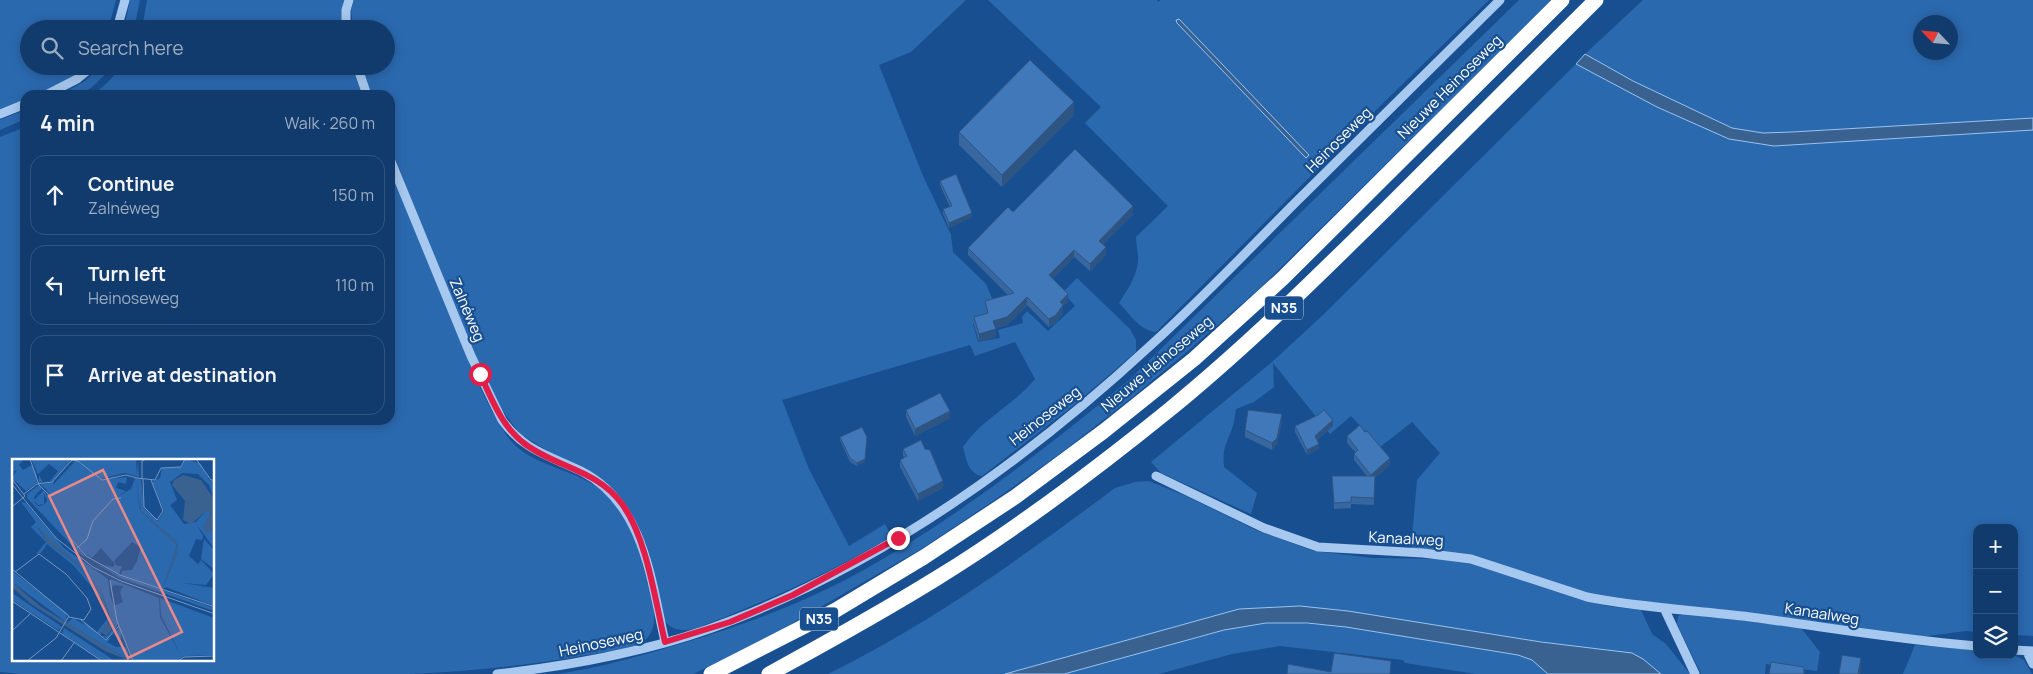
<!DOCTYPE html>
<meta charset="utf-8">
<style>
body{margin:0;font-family:Manrope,sans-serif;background:#1b4272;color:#f1f3f6}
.controls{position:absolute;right:15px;bottom:15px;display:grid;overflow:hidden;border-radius:10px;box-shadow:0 2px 12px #0003}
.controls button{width:45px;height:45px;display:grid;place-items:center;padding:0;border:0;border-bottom:1px solid #315580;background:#123b6d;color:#f1f3f6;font:25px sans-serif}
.compass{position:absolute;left:1913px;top:15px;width:45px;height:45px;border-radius:50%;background:#123b6d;box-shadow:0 2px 12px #0003;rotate:296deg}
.stop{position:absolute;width:15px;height:15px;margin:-11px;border:4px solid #e11d48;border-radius:50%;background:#fff}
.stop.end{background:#e11d48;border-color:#fff;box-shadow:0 1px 5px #0008}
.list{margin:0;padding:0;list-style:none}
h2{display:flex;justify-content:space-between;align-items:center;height:65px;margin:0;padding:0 20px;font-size:21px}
h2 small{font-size:16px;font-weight:400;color:#9cadc2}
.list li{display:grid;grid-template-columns:32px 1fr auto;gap:15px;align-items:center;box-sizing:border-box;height:80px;margin:0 10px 10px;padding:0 10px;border:1px solid #315580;border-radius:15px}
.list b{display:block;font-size:19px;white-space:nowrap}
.list p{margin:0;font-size:16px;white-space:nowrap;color:#9cadc2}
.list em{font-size:16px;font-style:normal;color:#9cadc2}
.icon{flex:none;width:28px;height:28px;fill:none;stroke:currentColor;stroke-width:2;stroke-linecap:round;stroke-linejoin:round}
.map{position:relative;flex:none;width:2033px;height:674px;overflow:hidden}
.search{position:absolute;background:#123b6d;box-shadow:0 2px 12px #0003;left:20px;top:20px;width:375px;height:55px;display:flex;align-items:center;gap:12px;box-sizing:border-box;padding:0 18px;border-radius:28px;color:#9cadc2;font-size:19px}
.panel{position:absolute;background:#123b6d;box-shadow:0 2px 12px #0003;left:20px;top:90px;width:375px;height:335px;border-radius:15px}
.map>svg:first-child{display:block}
</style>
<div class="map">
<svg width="2033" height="674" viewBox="0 0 2033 674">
<rect width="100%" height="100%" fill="#184f91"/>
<path fill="#2b69af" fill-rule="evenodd" d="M0,0H116L108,29H29V66H84C70,81 45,95 25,95V99L0,109Z
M130,0H140L134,29H124Z
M147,0H344L342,9V29H142Z
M354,0H966L911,52L879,65L923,176L951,235L953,252L986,284L997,310L978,316L979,321L973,324L978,342L1000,338L998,330L1023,323L1022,317L1027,311L1048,331L1075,306L1063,292L1077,278L1130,329L1136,340V352L1074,405L982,476C968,474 966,458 963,447C981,419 1014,405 1035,379L1015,342L975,356L970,345L782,400L809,469L849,546L885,524L889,531V538C826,575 762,603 694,629C682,631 672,631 664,620L644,543L638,525L624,502L614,491L592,473L553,454L521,435L502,410L471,348L390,146V95H370L362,66H386V29H353L351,9Z
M988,0H1157L1158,2L1161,0H1489L1381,105L1156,332C1140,331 1129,313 1119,303C1127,290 1136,278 1138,262C1139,254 1136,246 1136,237L1168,206L1085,123L1101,107ZM1177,19H1179L1309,155L1306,158L1177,23Z
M1519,0H1551L1525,27L1260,288L1183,355L1130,399L1057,456L993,501L921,549L758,643L693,674H558C604,667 647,654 690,641C749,623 808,601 862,571C957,518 1045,449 1129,380Z
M1643,0H2033V118L1792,132L1763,133L1732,128L1633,81L1585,54ZM1920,22H1950V52H1920Z
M1576,64L1657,107L1729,139L1774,146L2033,130V636L2014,635V528H1977V632L1966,631L1920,637L1759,614L1630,602L1566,588L1485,559L1411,549L1417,480L1440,453L1412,422L1380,447L1351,416L1330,434L1273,363L1274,387L1254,402L1236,409C1235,415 1234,423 1232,429C1226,445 1222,449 1224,467L1257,493L1251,514L1161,473L1151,462L1272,362L1324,314Z
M101,66H114L92,87L80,95H60L85,81Z
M123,66H352L362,95H93L107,83Z
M25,110V119L0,130V120Z
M25,127V420H390V168C411,222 433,276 456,330C470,364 484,401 505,433C528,469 576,466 607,495C630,516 639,549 646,578C650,596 661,621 648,637C638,650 602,652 586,655C526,666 470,671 409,674H22L0,672V137ZM14,460H214V660H14Z
M1149,481L1186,496L1258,531L1314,551L1372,558L1441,559L1473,563L1578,599L1607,606L1641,610L1652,634L1666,644L1690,674H1661L1632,653L1541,642L1348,611L1300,606L1239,609L1005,674H828C930,624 1024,556 1115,488L1135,482Z
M1685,613L1801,628L1820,652L1817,671L1766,664L1765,674H1701L1677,624L1678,616Z
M1289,622L1346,627L1518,655L1532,660L1548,674H1476L1405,663L1403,660L1280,646L1232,654L1159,674H1064L1224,630L1266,623Z
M1915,645L1977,650V655H2014L2024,660L2032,674H1903Z"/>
<path fill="#3a6291" stroke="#99c4f2" d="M1179,19L1309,155L1306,158L1177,23L1176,20Z
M1585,54L1633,81L1732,128L1763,133L1792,132L2033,118V130L1774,146L1729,139L1657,107L1576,64Z
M1300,606L1348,611L1541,642L1632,653L1643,659L1661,674H1548L1532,660L1518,655L1346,627L1307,623H1266L1224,630L1064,674H1005L1239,609Z"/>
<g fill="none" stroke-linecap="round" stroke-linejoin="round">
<path stroke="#a7c9ef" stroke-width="9" d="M117,29L125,0
M346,29V10L349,0
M357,66L367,95
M46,95L77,79L93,66
M0,114L25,104
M390,159L471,356L502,420C523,450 550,456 581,471C644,503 651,580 665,642
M1156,476L1264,528L1318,547L1423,553L1471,559L1587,597C1641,608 1696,610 1750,617C1826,627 1901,640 1977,646
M1664,608L1695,674
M2014,650L2033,651
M2027,652L2033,664
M497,674C577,665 658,650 733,620C887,560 1030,457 1151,345C1202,299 1249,249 1297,201C1364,134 1432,67 1500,0"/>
<path stroke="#fff" stroke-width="15" d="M711,674L836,610L924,557L1015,497L1104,431L1194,359L1283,278L1562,0
M769,674C826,643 882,612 937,578C1018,528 1095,470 1169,410C1245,348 1316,278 1386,209C1456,139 1526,70 1596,0"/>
</g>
<path fill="#38679f" d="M1074,115L1002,187L959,145V132Z
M940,181L972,217L949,228L943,214V209L950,207L940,185Z
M1013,212L1133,214L1103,244L1106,255L1090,271L1074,257L1053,278L1068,301L1063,306V313L1056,323L1049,327L1027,305L1007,325L995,328L996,337L979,342L974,325V317L986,314L985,309V301L1008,295L968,255V248Z
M906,410L950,418L915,436L906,417Z
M1318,415L1333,426L1317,440L1319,449L1307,455L1295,432V426Z
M1282,421L1277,444L1272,450L1245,437V430Z
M1347,436L1390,465L1375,478L1374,505L1351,504V508L1334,509L1332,476H1367L1354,460V454L1355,452L1347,443Z
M840,437L865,462L857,466L850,462L840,440Z
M903,449L943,488L918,501L900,467V460L905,458L903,456Z"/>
<path fill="#2e5482" d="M1074,102V115L1002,187V175Z
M1133,206V214L1099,248V241Z
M972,213V217L949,228V223Z
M1106,247V255L1090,271V264Z
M1074,250V257L1049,282V275Z
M1068,294V301L1063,306V313L1056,323L1049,327V319L1060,302Z
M1027,297V305L1007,325L993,329V321Z
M996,329V337L979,342V334Z
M950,411V418L915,436V429Z
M1282,414V421L1277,444L1272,450V443Z
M1333,420V426L1315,441V436Z
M867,437L865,462L857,466V463Z
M1319,444V449L1307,455V450Z
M1390,458V465L1375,478L1374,505L1375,478L1371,481V475Z
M943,481V488L918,501V494Z
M1861,658V674H1858Z"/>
<path fill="#4178b9" stroke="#2e5482" d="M1030,60L1074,102L1002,175L959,132Z
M1075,149L1133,206L1099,241L1106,247L1090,264L1074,250L1049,275L1068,294L1060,302L1063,305L1056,315L1049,319L1027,297L1007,317L993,321L996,329L979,334L974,317L988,313L985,301L1014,293L968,248L1008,207L1013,212Z
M956,174L972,213L949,223L943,209L952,206L940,181Z
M940,393L950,411L915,429L906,410Z
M1248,410L1282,414L1277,438L1272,443L1245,430Z
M1324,410L1333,420L1315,436L1319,444L1307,450L1295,426L1318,415Z
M1360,425L1365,432L1367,431L1390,458L1371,475L1354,454L1358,450L1347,436Z
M862,427L867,437L865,459L857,463L850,458L840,437Z
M921,440L925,449L930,450L943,481L918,494L900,460L907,456L903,449Z
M1332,476H1375L1374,498L1351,497V502L1334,503Z
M1334,653L1391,661L1390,674H1287L1288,664L1331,672Z
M1842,655L1861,658L1858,674H1839Z
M1771,662L1804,667V674H1769Z"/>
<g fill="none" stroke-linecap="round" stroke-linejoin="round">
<path stroke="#e11d48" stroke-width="6" d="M480,374C492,400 502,427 525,444C557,468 596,469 622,504C647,538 655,600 665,642L730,622L793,595L898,538"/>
</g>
<g text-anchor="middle" stroke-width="4.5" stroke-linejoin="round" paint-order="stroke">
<g fill="#184f91" stroke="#bacade" stroke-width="1">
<rect x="1265" y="296.5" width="38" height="23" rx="4"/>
<rect x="800" y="607.5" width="38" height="23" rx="4"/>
</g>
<g font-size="14" font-weight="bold" fill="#fff">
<text x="1284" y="313">N35</text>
<text x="819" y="624">N35</text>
</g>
<g font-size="15" fill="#fff" stroke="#184f91">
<text transform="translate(1450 87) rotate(-45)" y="5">Nieuwe Heinoseweg</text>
<text transform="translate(1339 140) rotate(-45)" y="5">Heinoseweg</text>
<text transform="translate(467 310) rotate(67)" y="5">Zalnéweg</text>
<text transform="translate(1157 364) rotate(-40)" y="5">Nieuwe Heinoseweg</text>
<text transform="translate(1045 416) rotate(-38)" y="5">Heinoseweg</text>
<text transform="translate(1406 539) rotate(3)" y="5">Kanaalweg</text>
<text transform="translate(1822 614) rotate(9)" y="5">Kanaalweg</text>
<text transform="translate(601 643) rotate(-12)" y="5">Heinoseweg</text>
</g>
</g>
<g transform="translate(12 459)">
<rect width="202" height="202" fill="#184f91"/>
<path d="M0,0H12L7,6L11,11L20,6L24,14L25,24L14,32L0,19L5,11L0,13ZM19,0H59L40,22L27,24V16L31,23L38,22L46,12L37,5L26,15ZM64,0H124L125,17L126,0L127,18L113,14L88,20ZM174,0L189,5L198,22L202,21V40L197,26L186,15L170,14L158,23L165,41L158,46L172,65L184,63L193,53H199L191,69L199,72L202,68V89L185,66L191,77L190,81L184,80L177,97L186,105L189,101L202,115L194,126L171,124L202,129V147L154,128L151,130L109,116L110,112L120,111L125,102L129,88L120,83L102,102L105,107H110L107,115L91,106L101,108L103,105L89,89L80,99L73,95L59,79L34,30L28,26L40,23L55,4L58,2H62L58,3L42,22L41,26L64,1L90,21L115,18L114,25L106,23L104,29L114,32L101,40L119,30L123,19L129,20L132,49L146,62L152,52L140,23L148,19L150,9L170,8ZM124,22L129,52L163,81L166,85L165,94L151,129L165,86L128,52ZM27,26L30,30L26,33L22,38L23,44L26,47H29L34,44L35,40L32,35V45L26,46L22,41L32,31L58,80L75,99L104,115L202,149V152L108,119L67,94L15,39V35ZM9,43L14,44L52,89L96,120L98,137L102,147L111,143L108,133L111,127L102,126L98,130L99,120L147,139L148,158L169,197L149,156L148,139L202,159V196L172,197L164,202H122L109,173V181L103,175L100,177L108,168L106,165L96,180L89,177H96L102,167L90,133L65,104L25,68L35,83L63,104L90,136L97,159L88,176L82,172L93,181L99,179L95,183L104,188H114L117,197L115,200L55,164L61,159L73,166L72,162L85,173L96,159L90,140L62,107L35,85L29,94L24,95L34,83L19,68L24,63ZM192,80L202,91V110L189,100ZM0,112L55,154L54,163L0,123ZM0,134L50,168L46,171L0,141ZM52,169L100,200L101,202H91L50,175Z" fill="#2b69af" fill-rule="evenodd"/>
<path d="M171,16L189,21L202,40V68L196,75L191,69L199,53H193L179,65L171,61L173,42L160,26L162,21ZM124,21L129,52L163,81L166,84L165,94L151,129L165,86L128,52ZM26,68L65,104L90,133L102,166L95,177L88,173L98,158L90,136L63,104L35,83ZM0,123L29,148L118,202L93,192L19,145L0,128Z" fill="#3a6291"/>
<path fill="none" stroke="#7495bd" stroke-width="1" d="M18,0L27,26L36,35L55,75L74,97L108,116L203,148M184,0L199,21H203M125,19L143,21L149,9L169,8L173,0M0,20L13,37L0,48M130,20V2L134,0M131,20L132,48L145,61L151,52L139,21M0,25L11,39M12,35L25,25L40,23L60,1L66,2L90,21L114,16L125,19M11,39L44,79L81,108L109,122L203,155M65,89L75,80L81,62L101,40L109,39M0,110L57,157L44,179L15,202M3,113L27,95L54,115L75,139L79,150L72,161L57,158M98,121L105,162L121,202M0,142L90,202M69,161L94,181L107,167M0,172L19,154M49,202L62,184M166,202L172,198L203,197"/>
<path fill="#e88989" fill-opacity="0.15" stroke="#e88989" stroke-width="2.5" d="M91,11L170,173L116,199L37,37Z"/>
<rect width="202" height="202" fill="none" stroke="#fff" stroke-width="2.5"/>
</g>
</svg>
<div class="controls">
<button>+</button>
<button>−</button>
<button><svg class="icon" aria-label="layers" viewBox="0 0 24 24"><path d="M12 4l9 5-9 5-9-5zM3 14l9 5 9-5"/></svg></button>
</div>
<svg class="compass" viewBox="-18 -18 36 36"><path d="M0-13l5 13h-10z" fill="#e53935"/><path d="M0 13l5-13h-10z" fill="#9cadc2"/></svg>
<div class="stop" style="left:480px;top:374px"></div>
<div class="stop end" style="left:898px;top:538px"></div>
<div class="search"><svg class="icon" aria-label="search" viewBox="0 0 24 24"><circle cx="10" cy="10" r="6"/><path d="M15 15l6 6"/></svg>Search here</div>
<section class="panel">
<h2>4 min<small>Walk · 260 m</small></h2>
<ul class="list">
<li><svg class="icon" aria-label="ahead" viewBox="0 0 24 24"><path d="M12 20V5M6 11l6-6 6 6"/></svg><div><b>Continue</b><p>Zalnéweg</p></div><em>150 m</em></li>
<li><svg class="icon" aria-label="left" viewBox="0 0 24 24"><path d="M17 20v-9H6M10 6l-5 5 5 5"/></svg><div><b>Turn left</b><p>Heinoseweg</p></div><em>110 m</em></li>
<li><svg class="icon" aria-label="arrive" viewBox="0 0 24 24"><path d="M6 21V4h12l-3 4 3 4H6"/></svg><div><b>Arrive at destination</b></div></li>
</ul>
</section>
</div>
